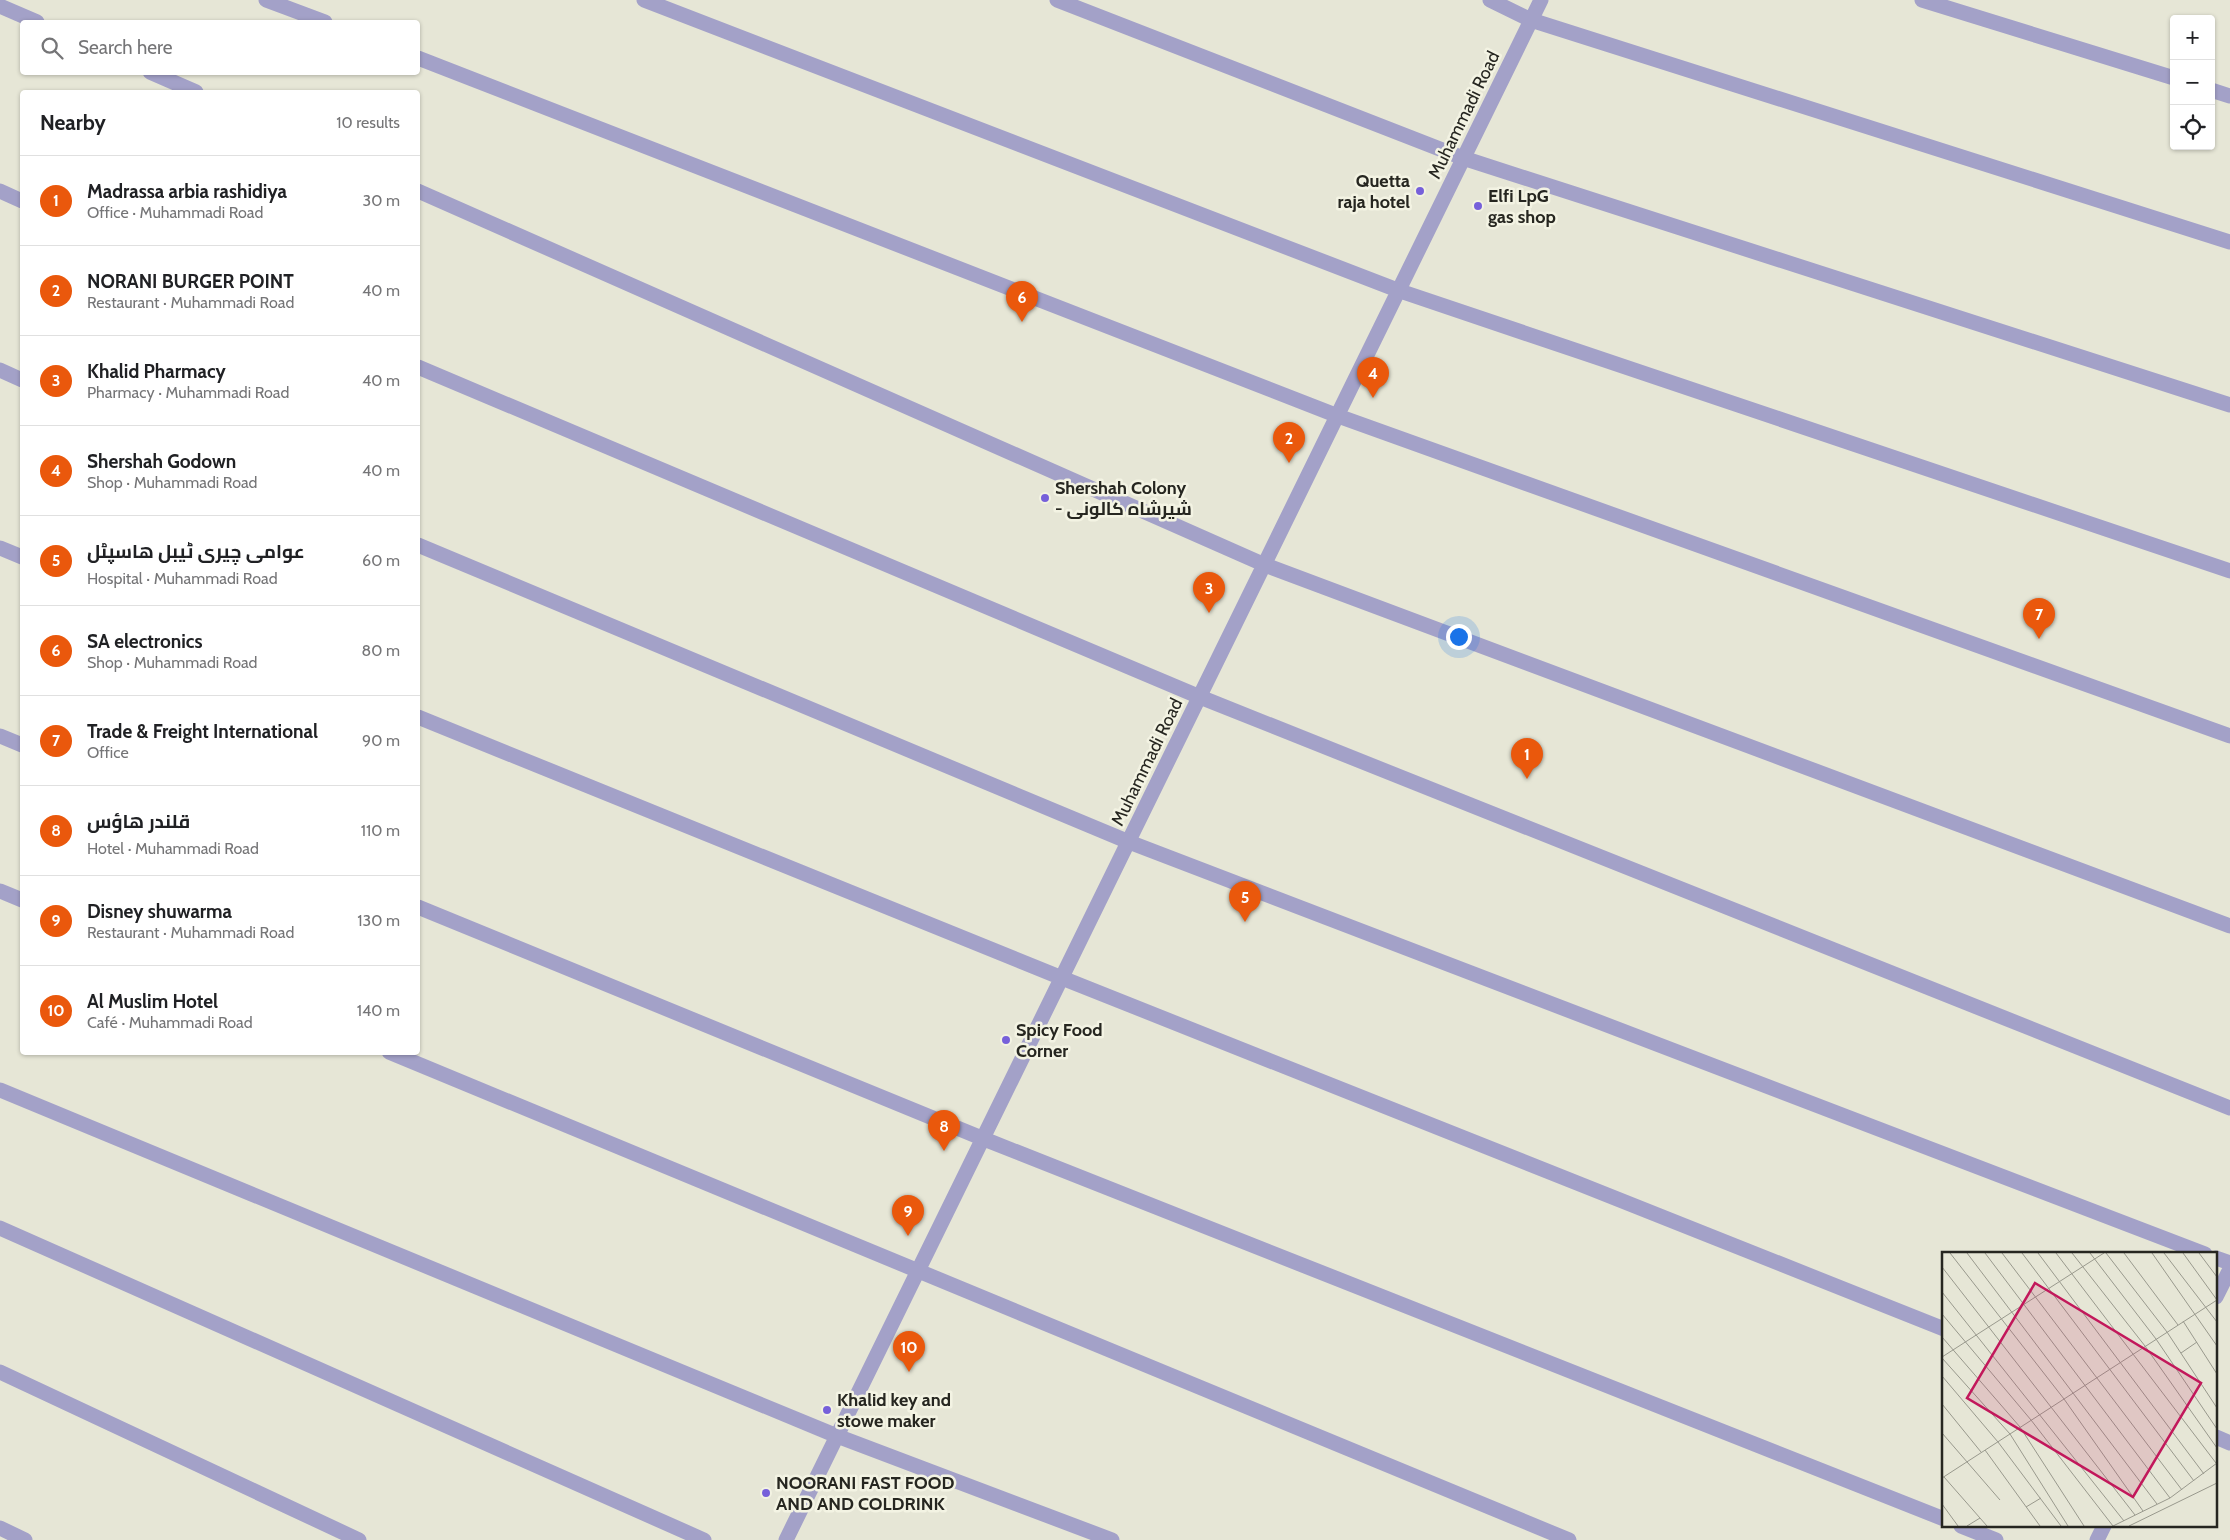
<!DOCTYPE html>
<meta charset="utf-8">
<style>
body{margin:0;font-family:Cabin,Cairo,sans-serif;background:#f6f6f6;color:#202124}
.controls{position:absolute;right:15px;top:15px;display:grid;overflow:hidden;border-radius:5px;box-shadow:0 1px 4px #0004}
.controls button{width:45px;height:45px;display:grid;place-items:center;padding:0;border:0;border-bottom:1px solid #e0e0e0;background:#fff;color:#202124;font:25px sans-serif}
.you{position:absolute;left:1458px;top:636px;width:18px;height:18px;margin:-12px;border:4px solid #fff;border-radius:50%;background:#1a73e8;box-shadow:0 0 0 8px #1a73e833}
.badge{display:grid;place-items:center;width:32px;height:32px;border-radius:50%;background:#ea580c;color:#fff;font-size:16px;font-weight:700}
.pin{position:absolute;translate:-50% -41px;filter:drop-shadow(0 1px 2px #0008)}
.pin::after{content:'';position:absolute;top:26px;width:18px;height:15px;background:inherit;clip-path:polygon(0 0,100% 0,50% 100%)}
.list{margin:0;padding:0;list-style:none}
h2{display:flex;justify-content:space-between;align-items:center;height:65px;margin:0;padding:0 20px;font-size:21px}
h2 small{font-size:16px;font-weight:400;color:#757577}
.list li{display:grid;grid-template-columns:32px 1fr auto;gap:15px;align-items:center;box-sizing:border-box;height:90px;padding:0 20px;border-top:1px solid #e0e0e0}
.list b{display:block;font-size:19px;white-space:nowrap}
.list p{margin:0;font-size:16px;white-space:nowrap;color:#757577}
.list em{font-size:16px;font-style:normal;color:#757577}
.icon{flex:none;width:28px;height:28px;fill:none;stroke:currentColor;stroke-width:2;stroke-linecap:round;stroke-linejoin:round}
.map{position:relative;flex:none;width:2230px;height:1540px;overflow:hidden}
.search{position:absolute;background:#fff;box-shadow:0 1px 4px #0004;left:20px;top:20px;width:400px;height:55px;display:flex;align-items:center;gap:12px;box-sizing:border-box;padding:0 18px;border-radius:5px;color:#757577;font-size:19px}
.panel{position:absolute;background:#fff;box-shadow:0 1px 4px #0004;left:20px;top:90px;width:400px;height:965px;border-radius:5px}
.map>svg:first-child{display:block}
</style>
<div class="map">
<svg width="2230" height="1540" viewBox="0 0 2230 1540">
<rect width="100%" height="100%" fill="#e6e6d6"/>
<g fill="none" stroke-linecap="round" stroke-linejoin="round">
<path stroke="#a3a1c8" stroke-width="15" d="M266,0L325,22
M644,0L1400,291L2230,571
M1057,0L1463,158L2230,405
M1490,0L1531,20L2230,242
M1922,0L2174,78
M0,6L37,22
M418,58L1338,416L2230,736
M150,72L196,92
M2211,90L2230,96
M0,191L22,201
M418,191L1265,565L2230,926
M418,367L1200,697L2230,1108
M0,370L22,380
M418,545L1129,842L2205,1254
M0,548L22,557
M418,717L1062,978L1944,1329
M0,736L22,745
M0,891L22,900
M418,907L984,1139L1944,1519
M389,1052L1569,1540
M0,1090L837,1436L1112,1540
M0,1228L704,1540
M2216,1258L2230,1263
M2216,1297L2230,1269
M0,1372L359,1540
M2216,1437L2230,1443
M1961,1526L1996,1540
M0,1528L25,1540
M786,1540L1541,0
M2097,1540L2104,1526"/>
</g>
<g fill="#7660da" stroke="#f3f3e3" stroke-width="2">
<circle cx="1420" cy="191" r="5"/>
<circle cx="1478" cy="206" r="5"/>
<circle cx="1045" cy="498" r="5"/>
<circle cx="1006" cy="1040" r="5"/>
<circle cx="827" cy="1410" r="5"/>
<circle cx="766" cy="1493" r="5"/>
</g>
<g text-anchor="middle" stroke-width="5" stroke-linejoin="round" paint-order="stroke">
<g font-size="18" fill="#262620" stroke="#f3f3e3">
<text transform="translate(1464 115) rotate(-64)" y="6">Muhammadi Road</text>
<text transform="translate(1147 762) rotate(-64)" y="6">Muhammadi Road</text>
</g>
<g font-size="18" font-weight="bold" fill="#262620" stroke="#f3f3e3" text-anchor="start">
<text x="1410" y="187" text-anchor="end">Quetta<tspan x="1410" dy="21">raja hotel</tspan></text>
<text x="1488" y="202">Elfi LpG<tspan x="1488" dy="21">gas shop</tspan></text>
<text x="1055" y="494">Shershah Colony<tspan x="1055" dy="21">- شیرشاہ کالونی</tspan></text>
<text x="1016" y="1036">Spicy Food<tspan x="1016" dy="21">Corner</tspan></text>
<text x="837" y="1406">Khalid key and<tspan x="837" dy="21">stowe maker</tspan></text>
<text x="776" y="1489">NOORANI FAST FOOD<tspan x="776" dy="21">AND AND COLDRINK</tspan></text>
</g>
</g>
<g transform="translate(1942 1252)">
<rect width="275" height="275" fill="#e6e6d6"/>
<path fill="none" stroke="#99998d" stroke-width="1" d="M8,1L122,147L201,259M25,1L215,252M43,1L228,246M60,1L240,238M80,1L252,229M96,1L262,222M114,1L274,211M130,1L203,94L275,196M148,1L214,87L275,177M164,1L225,80L275,156M182,1L236,73M210,1L275,94M222,1L275,70M241,1L275,48M257,1L275,25M0,15L193,263M0,40L182,269M0,62L89,168L171,274M241,69L275,122M0,85L78,175L142,274M239,101L255,90M0,105L162,1M0,106L68,182L126,274M0,124L56,190L119,274M0,152L39,200M0,181L58,248M43,198L98,274M2,225L45,274M0,226L275,48M0,252L16,274M84,255L99,246M25,274L38,266M171,274L228,246L275,211M187,274L275,231"/>
<path fill="#c2185b" fill-opacity="0.15" stroke="#c2185b" stroke-width="2.5" d="M93,31L259,131L191,245L25,146Z"/>
<rect width="275" height="275" fill="none" stroke="#262620" stroke-width="2.5"/>
</g>
</svg>
<div class="controls">
<button>+</button>
<button>−</button>
<button><svg class="icon" aria-label="locate" viewBox="0 0 24 24"><circle cx="12" cy="12" r="6"/><path d="M12 2v4M12 18v4M2 12h4M18 12h4"/></svg></button>
</div>
<div class="you"></div>
<div class="pin badge" style="left:1527px;top:779px">1</div>
<div class="pin badge" style="left:1289px;top:463px">2</div>
<div class="pin badge" style="left:1209px;top:613px">3</div>
<div class="pin badge" style="left:1373px;top:398px">4</div>
<div class="pin badge" style="left:1245px;top:922px">5</div>
<div class="pin badge" style="left:1022px;top:322px">6</div>
<div class="pin badge" style="left:2039px;top:639px">7</div>
<div class="pin badge" style="left:944px;top:1151px">8</div>
<div class="pin badge" style="left:908px;top:1236px">9</div>
<div class="pin badge" style="left:909px;top:1372px">10</div>
<div class="search"><svg class="icon" aria-label="search" viewBox="0 0 24 24"><circle cx="10" cy="10" r="6"/><path d="M15 15l6 6"/></svg>Search here</div>
<section class="panel">
<h2>Nearby<small>10 results</small></h2>
<ul class="list">
<li><span class="badge">1</span><div><b>Madrassa arbia rashidiya</b><p>Office · Muhammadi Road</p></div><em>30 m</em></li>
<li><span class="badge">2</span><div><b>NORANI BURGER POINT</b><p>Restaurant · Muhammadi Road</p></div><em>40 m</em></li>
<li><span class="badge">3</span><div><b>Khalid Pharmacy</b><p>Pharmacy · Muhammadi Road</p></div><em>40 m</em></li>
<li><span class="badge">4</span><div><b>Shershah Godown</b><p>Shop · Muhammadi Road</p></div><em>40 m</em></li>
<li><span class="badge">5</span><div><b>عوامی چیری ٹیبل ھاسپٹل</b><p>Hospital · Muhammadi Road</p></div><em>60 m</em></li>
<li><span class="badge">6</span><div><b>SA electronics</b><p>Shop · Muhammadi Road</p></div><em>80 m</em></li>
<li><span class="badge">7</span><div><b>Trade &amp; Freight International</b><p>Office</p></div><em>90 m</em></li>
<li><span class="badge">8</span><div><b>قلندر ھاؤس</b><p>Hotel · Muhammadi Road</p></div><em>110 m</em></li>
<li><span class="badge">9</span><div><b>Disney shuwarma</b><p>Restaurant · Muhammadi Road</p></div><em>130 m</em></li>
<li><span class="badge">10</span><div><b>Al Muslim Hotel</b><p>Café · Muhammadi Road</p></div><em>140 m</em></li>
</ul>
</section>
</div>
